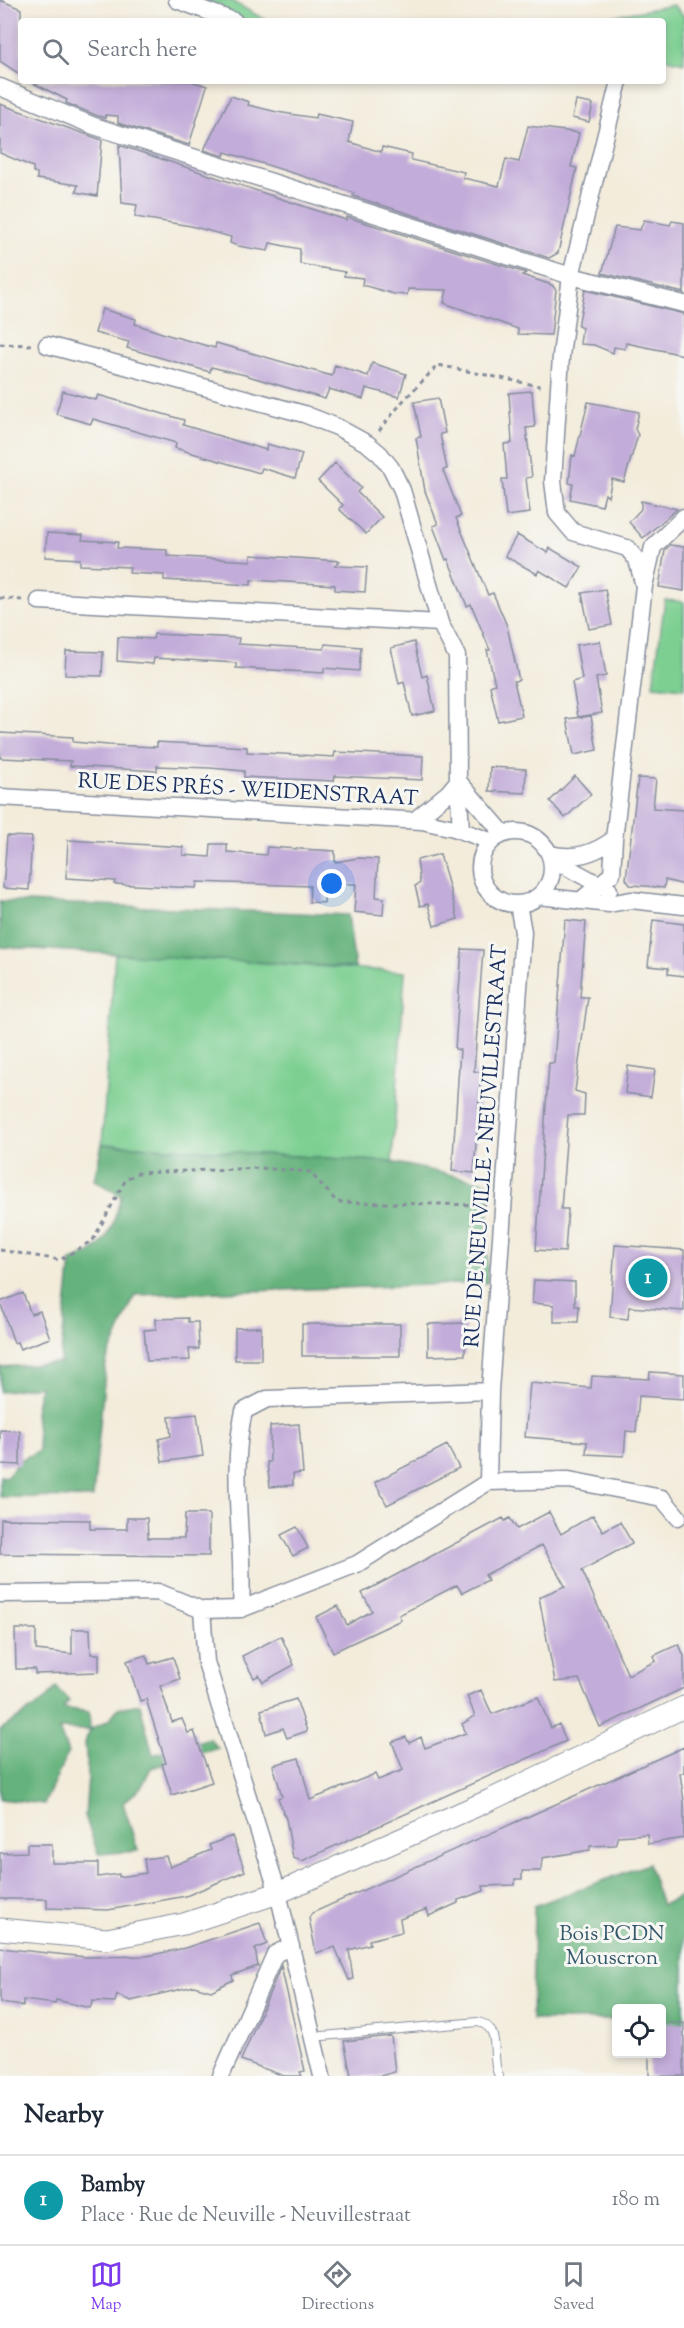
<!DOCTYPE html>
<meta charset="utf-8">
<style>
body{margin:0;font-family:"Sorts Mill Goudy",serif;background:#f6f6f7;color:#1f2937}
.controls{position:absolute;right:18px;bottom:18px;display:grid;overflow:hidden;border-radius:6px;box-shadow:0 3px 9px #0003}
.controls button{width:54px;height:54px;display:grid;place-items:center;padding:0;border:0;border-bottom:2px solid #e0e1e3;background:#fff;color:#1f2937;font:30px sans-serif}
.you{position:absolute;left:332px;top:884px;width:21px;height:21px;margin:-15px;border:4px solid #fff;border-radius:50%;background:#1a73e8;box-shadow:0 0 0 9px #1a73e833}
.badge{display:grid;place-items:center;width:39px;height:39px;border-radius:50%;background:#7c3aed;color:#fff;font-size:20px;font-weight:700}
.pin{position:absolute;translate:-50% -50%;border:3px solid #fff;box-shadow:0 2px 6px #0006}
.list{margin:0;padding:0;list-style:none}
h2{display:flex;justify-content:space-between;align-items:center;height:78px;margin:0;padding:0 24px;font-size:26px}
h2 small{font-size:20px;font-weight:400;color:#747a83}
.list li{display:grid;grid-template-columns:39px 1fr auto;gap:18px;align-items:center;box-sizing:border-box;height:90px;padding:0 24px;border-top:2px solid #e0e1e3}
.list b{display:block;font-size:22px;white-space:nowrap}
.list p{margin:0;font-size:20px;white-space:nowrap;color:#747a83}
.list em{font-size:20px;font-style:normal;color:#747a83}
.icon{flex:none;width:33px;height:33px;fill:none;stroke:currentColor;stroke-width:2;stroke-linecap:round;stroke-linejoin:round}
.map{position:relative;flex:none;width:684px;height:2076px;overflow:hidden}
.search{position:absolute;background:#fff;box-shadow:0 3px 9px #0003;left:18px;right:18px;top:18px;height:66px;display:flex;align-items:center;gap:15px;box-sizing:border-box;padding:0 21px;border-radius:6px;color:#747a83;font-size:22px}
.sheet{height:168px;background:#fff}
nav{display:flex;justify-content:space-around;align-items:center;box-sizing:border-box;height:84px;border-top:2px solid #e0e1e3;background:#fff;font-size:16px;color:#747a83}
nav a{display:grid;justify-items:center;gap:3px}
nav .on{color:#7c3aed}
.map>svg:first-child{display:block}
</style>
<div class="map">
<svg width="684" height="2076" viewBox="0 0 684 2076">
<rect width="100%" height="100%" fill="#f6f6f2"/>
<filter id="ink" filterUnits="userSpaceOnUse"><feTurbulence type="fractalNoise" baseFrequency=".0167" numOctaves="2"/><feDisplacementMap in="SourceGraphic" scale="12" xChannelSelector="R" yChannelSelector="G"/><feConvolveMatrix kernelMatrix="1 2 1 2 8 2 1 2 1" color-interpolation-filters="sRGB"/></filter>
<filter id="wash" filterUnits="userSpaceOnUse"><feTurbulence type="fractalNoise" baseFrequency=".008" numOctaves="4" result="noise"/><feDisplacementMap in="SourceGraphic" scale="24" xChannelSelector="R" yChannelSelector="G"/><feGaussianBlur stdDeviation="1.35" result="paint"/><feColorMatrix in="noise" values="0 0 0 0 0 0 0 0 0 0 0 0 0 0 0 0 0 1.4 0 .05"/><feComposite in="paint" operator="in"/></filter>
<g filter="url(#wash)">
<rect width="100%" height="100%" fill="#f3ecdb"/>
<path fill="#7ccf91" stroke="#4c7f78" stroke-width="1.5" d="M182,0H230L267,21H243Z
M673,5L684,16V63L663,58V21H586Z
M665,600L684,602V688L653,685Z
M115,953L405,972L392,1162L102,1144Z"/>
<path fill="#65b27b" stroke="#40706c" stroke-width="1.5" d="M0,901L348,915L355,968L0,947Z
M102,1144L392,1162L489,1183L487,1283L135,1295L106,1362L93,1498L0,1497V1476L6,1477L20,1460L39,1451L35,1413L40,1386L0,1392V1367L60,1363L71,1261C107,1250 112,1230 121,1196L94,1180Z
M56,1687L69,1701L63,1708L89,1712L90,1730L109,1720L118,1708L140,1704L153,1755L209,1738L218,1748L151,1768L141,1788L123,1803L138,1851L98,1854L85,1816L88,1776L85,1743L89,1730L59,1729L68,1753L44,1804L0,1799V1730L44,1701Z
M648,1864L662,1905L684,1895V2023L662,2025V2008H616V2020H532L534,1906Z"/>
<g id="blocks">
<path fill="#c2acd9" d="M0,0L21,9V75L0,61Z
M29,81H191L207,86L189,145L118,123V116L105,115V118L98,116L66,103L67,100Z
M231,96L249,102L248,105L277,112L315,118L316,114L353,122L349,142L381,152L382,147L412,154L411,160L464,172L463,178L499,186L506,159L519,162L528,126L579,133L571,167L577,168L558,253L549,258L353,196L354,193L312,179L225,152L224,156L204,150Z
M576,101L593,104L589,122L572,118Z
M0,104L102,140L97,196L76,192L78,185L37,179V173L33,172V167L0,153Z
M119,145L309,208L346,220L347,217L526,273L522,275L552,285L556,290L551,335L518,334V329L444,303L447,290L408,289L407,295L394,294L362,285L363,278L344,276L345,272L300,264V249L270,243L268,251L238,246L230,243L231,237L191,226L135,217L137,205L122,203Z
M644,220L670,225L672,221L684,223V293L602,273L615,227L640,230Z
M585,290L684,314V355L626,343L625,349L614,347L613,353L594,345L580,344L582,328L578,326Z
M102,309L136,319L135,324L168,335L215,348L216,343L332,376L335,365L368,376L372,363L406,374L399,397L366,388L363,399L329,389L325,399L245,375L211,367L210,372L127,348L129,342L95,333Z
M63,391L96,400L98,395L184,420L183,425L266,450L267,444L302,454L295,478L262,468L260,473L175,448L176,443L93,419L91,424L56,414Z
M532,391L535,427L526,428L532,477L526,478L530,513L506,516L502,479H507L504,444L512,443L509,393Z
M438,398L445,433L440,434L447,469L443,470L461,516L456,518L488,595L493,593L507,626L519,680L514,681L522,716L498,721L490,686L495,684L487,650H490L471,604L467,606L448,559L446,560L433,526L438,524L425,491L416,438L421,437L414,402Z
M588,402L639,412L635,429L638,435L624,482L612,479L608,497L605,494L602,506L570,499L573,484L569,483L572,455L575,456Z
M335,463L361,488L357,492L382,517L366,534L339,509L343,505L318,481Z
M641,501L677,509L643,538L629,522L641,509Z
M47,533L83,535L82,540L118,542L117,548L167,550V556L251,561V555L340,561L335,566L367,567L365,592L335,590V585L286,582L251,580V585L164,580V575L129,573L130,567L80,565V559L45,557Z
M517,535L548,553L550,548L582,567L569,588L539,570L537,574L505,556Z
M670,545L684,547V591L659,587L665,550Z
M605,589L612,625L589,629L582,593Z
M154,634L239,638L238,644L324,649L325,644L361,647L359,671L324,668V673L236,668V663L154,658L153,664L117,661L118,637L153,639Z
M600,641L606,676L596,678L602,713L578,717L572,682L582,679L576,645Z
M414,642L422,677L427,675L435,711L412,716L404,682L399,684L391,648Z
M66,651L103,652L102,676L65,675Z
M591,716L597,750L574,755L567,719Z
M0,733L73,737V742L108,745L157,747V742L247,747V752L334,757L335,752L423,756L422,780L335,776L334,781L244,777V771L210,768L157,766V771L70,766L71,761L0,758Z
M490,767L526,769L525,793L489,791Z
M575,776L591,794L565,818L550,801Z
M638,778L656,779L653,808L684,810V885L665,880L664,888L645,886L630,885L626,879Z
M7,836L32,837L29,890L3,888Z
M68,840L183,847V855L210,857L211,844H227V852L266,855L267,847L335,851V862L358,858L378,859L376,897L384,898L383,915L354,912L356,884H325L324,903L309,902L310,886L197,882L196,888L114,884L115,881L66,878Z
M440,854L458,919L434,926L428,904L420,906L415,886L420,883L417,860Z
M565,920L586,922L580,997H588L575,1091L585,1094L584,1115H568L561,1209H568L565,1252L536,1250L549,1063H554Z
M653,920L684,924V976L668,974V968L648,966Z
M462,949L483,950L474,1071L481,1072L474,1173L452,1171L460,1050L455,1049Z
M628,1066L655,1070L651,1097L625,1093Z
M615,1245L684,1250V1311L629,1307L628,1319L610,1317Z
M534,1280L575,1282V1306H579L578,1322H554V1305L532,1303Z
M23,1293L31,1314L40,1311L50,1338L20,1349L17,1342L14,1343L0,1302Z
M188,1318V1322H198L199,1349H189L190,1360L147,1361L144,1330L156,1329V1319Z
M465,1323V1355L428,1356V1324Z
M302,1324H400V1356H302Z
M261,1327V1360H235V1328Z
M650,1372L684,1374V1399L639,1396L636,1432L626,1431L624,1456L586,1454L587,1442L525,1437L530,1383L591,1388L592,1376L649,1379Z
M197,1414L203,1456L162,1462L159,1439L171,1436L169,1417Z
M299,1424L303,1473L293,1474V1485L270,1487L267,1462H270V1426Z
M0,1430L20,1431V1465L0,1464Z
M447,1445L459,1468L387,1505L375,1482Z
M549,1512L561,1534L593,1515L603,1531L620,1522L632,1543L582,1570L628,1675L656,1661L653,1656L679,1644L684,1656V1688L600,1727L579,1679L555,1682L539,1597L565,1586L542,1545L485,1575L488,1580L462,1593L457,1585L399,1615L401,1620L333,1652L316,1617L338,1606L347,1625L372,1611L362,1593L503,1518L505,1521L510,1518L517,1529Z
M185,1514H209V1556L0,1554L1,1519L90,1520V1529H127V1518H147L148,1538H184Z
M297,1527L308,1548L293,1556L281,1535Z
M15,1629H36V1650L72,1654V1629H90L91,1654H99V1672L35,1674V1669H16Z
M281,1636L294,1665L263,1682L259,1675L254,1678L242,1656Z
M146,1655L149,1664L173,1657L180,1679L160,1686L172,1722L182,1719L188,1733L194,1731L212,1782L172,1795L162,1764L166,1763L146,1699L140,1701L127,1661Z
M481,1690L492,1714L538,1697L551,1728L559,1724L566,1741L302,1861L293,1858L286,1819L278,1798L282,1796L273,1765L299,1758L310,1800L375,1774L378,1780L403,1770L392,1742L406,1737L409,1743L421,1737L425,1748L466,1733L462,1724L475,1716L467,1696Z
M296,1699L307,1731L287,1738L283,1728L266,1734L261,1710Z
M684,1747V1773H680L684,1801V1838L648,1844L647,1834L618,1836L615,1845L590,1846V1850L542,1858L541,1871H522V1879H515V1885L483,1886L484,1891L458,1900V1903L429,1916L427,1909L400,1919L402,1932L369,1940L370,1944L349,1950L353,1979L349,1980L335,1947L316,1953L309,1918L312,1913Z
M232,1836L245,1871L186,1896L108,1910L47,1908V1899H0V1853L27,1852V1844H52V1863H98V1877L119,1874V1877L146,1873L144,1859L166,1856L170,1867L211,1850L209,1845Z
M260,1923L267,1944L255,1949L258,1966L232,1975L233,1980L211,1991L194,1986L131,2001L117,1995L115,2002L93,2001L90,2008L56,2000L55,2004L23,2000V2006L0,2003V1948L86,1957L147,1956L185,1948Z
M281,1966L305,2071L300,2072L302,2076H284L241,2060Z
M662,2023H684V2076H649V2054H662Z
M391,2036L395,2072L380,2076H351L344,2041Z"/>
</g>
</g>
<g filter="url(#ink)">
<use href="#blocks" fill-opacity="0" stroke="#878e9c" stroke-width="1.5"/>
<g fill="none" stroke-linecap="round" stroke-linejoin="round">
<defs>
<path id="service" d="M312,2037L478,2022C504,2028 489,2057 499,2076"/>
<path id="minor" d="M177,0L234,21
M0,87L94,126L571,276L684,304
M47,345L304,414L337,427L368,444L380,454L391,468L402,490L440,623L457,656L458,781L448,793L415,820
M645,582L653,547L684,517
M39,601L440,623
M0,797L422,821L454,828L490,841
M461,830L458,781L503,833
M480 868a36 36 0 1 1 72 0a36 36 0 1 1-72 0Z
M614,839L644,586L637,560L627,548L573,532L557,513L553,481L561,356L571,276L619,81
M550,854C574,860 594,854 614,839L612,874L580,901
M552,859L609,890
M539,896L609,904L631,900L684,906
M488,1482L490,1391L523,932L518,904
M0,1594L158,1592L202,1610L241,1609L357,1564L488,1482L569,1480L662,1498L678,1517
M241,1609C245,1543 229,1475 244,1411L267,1399L490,1391
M202,1610L206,1662L278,1893L322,2076
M221,2076L275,1954L291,1946"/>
<path id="tertiary" d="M0,1929L107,1939L184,1924L278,1893L490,1800L684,1707"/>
</defs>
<use href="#service" stroke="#878e9c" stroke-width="10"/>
<use href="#minor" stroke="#878e9c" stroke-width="19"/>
<use href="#tertiary" stroke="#878e9c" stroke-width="23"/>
<path stroke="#878e9c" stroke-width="3" stroke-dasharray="4.5 4.5" stroke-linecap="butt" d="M0,344L31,345
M379,431L403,401L438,365L544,387
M0,598L22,600
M0,1250L60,1260L93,1240L126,1179L138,1173L261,1168L310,1172L337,1202L486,1205"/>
<use href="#service" stroke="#fff" stroke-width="8"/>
<use href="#minor" stroke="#fff" stroke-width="16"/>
<use href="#tertiary" stroke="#fff" stroke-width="21"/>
</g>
</g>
<g text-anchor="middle" stroke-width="6" stroke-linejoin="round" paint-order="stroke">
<g font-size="21" fill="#1b2f5e" stroke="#f6f6f2">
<text transform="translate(248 789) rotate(3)" y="7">RUE DES PRÉS - WEIDENSTRAAT</text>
<text transform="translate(485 1146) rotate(-86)" y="7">RUE DE NEUVILLE - NEUVILLESTRAAT</text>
</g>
<g font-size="21" fill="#33576b" stroke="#f6f6f2">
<text x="612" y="1940">Bois PCDN<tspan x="612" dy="24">Mouscron</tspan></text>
</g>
</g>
</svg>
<div class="controls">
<button><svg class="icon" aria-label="locate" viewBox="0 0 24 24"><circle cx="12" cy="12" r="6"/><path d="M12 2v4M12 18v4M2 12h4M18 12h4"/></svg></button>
</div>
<div class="you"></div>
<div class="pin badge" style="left:648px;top:1278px;background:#0f9aa8">1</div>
<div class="search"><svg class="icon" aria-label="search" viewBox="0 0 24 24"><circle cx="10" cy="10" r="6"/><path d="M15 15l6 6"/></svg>Search here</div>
</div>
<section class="sheet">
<h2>Nearby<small></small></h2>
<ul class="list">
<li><span class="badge" style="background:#0f9aa8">1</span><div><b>Bamby</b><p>Place · Rue de Neuville - Neuvillestraat</p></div><em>180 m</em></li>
</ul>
</section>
<nav>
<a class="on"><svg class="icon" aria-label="map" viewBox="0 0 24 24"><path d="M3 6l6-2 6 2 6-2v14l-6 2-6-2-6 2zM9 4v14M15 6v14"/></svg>Map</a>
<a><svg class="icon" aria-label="directions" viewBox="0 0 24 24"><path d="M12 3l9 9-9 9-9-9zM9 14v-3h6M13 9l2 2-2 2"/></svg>Directions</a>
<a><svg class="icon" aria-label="saved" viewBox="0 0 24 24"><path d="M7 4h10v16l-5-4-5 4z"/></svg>Saved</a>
</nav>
